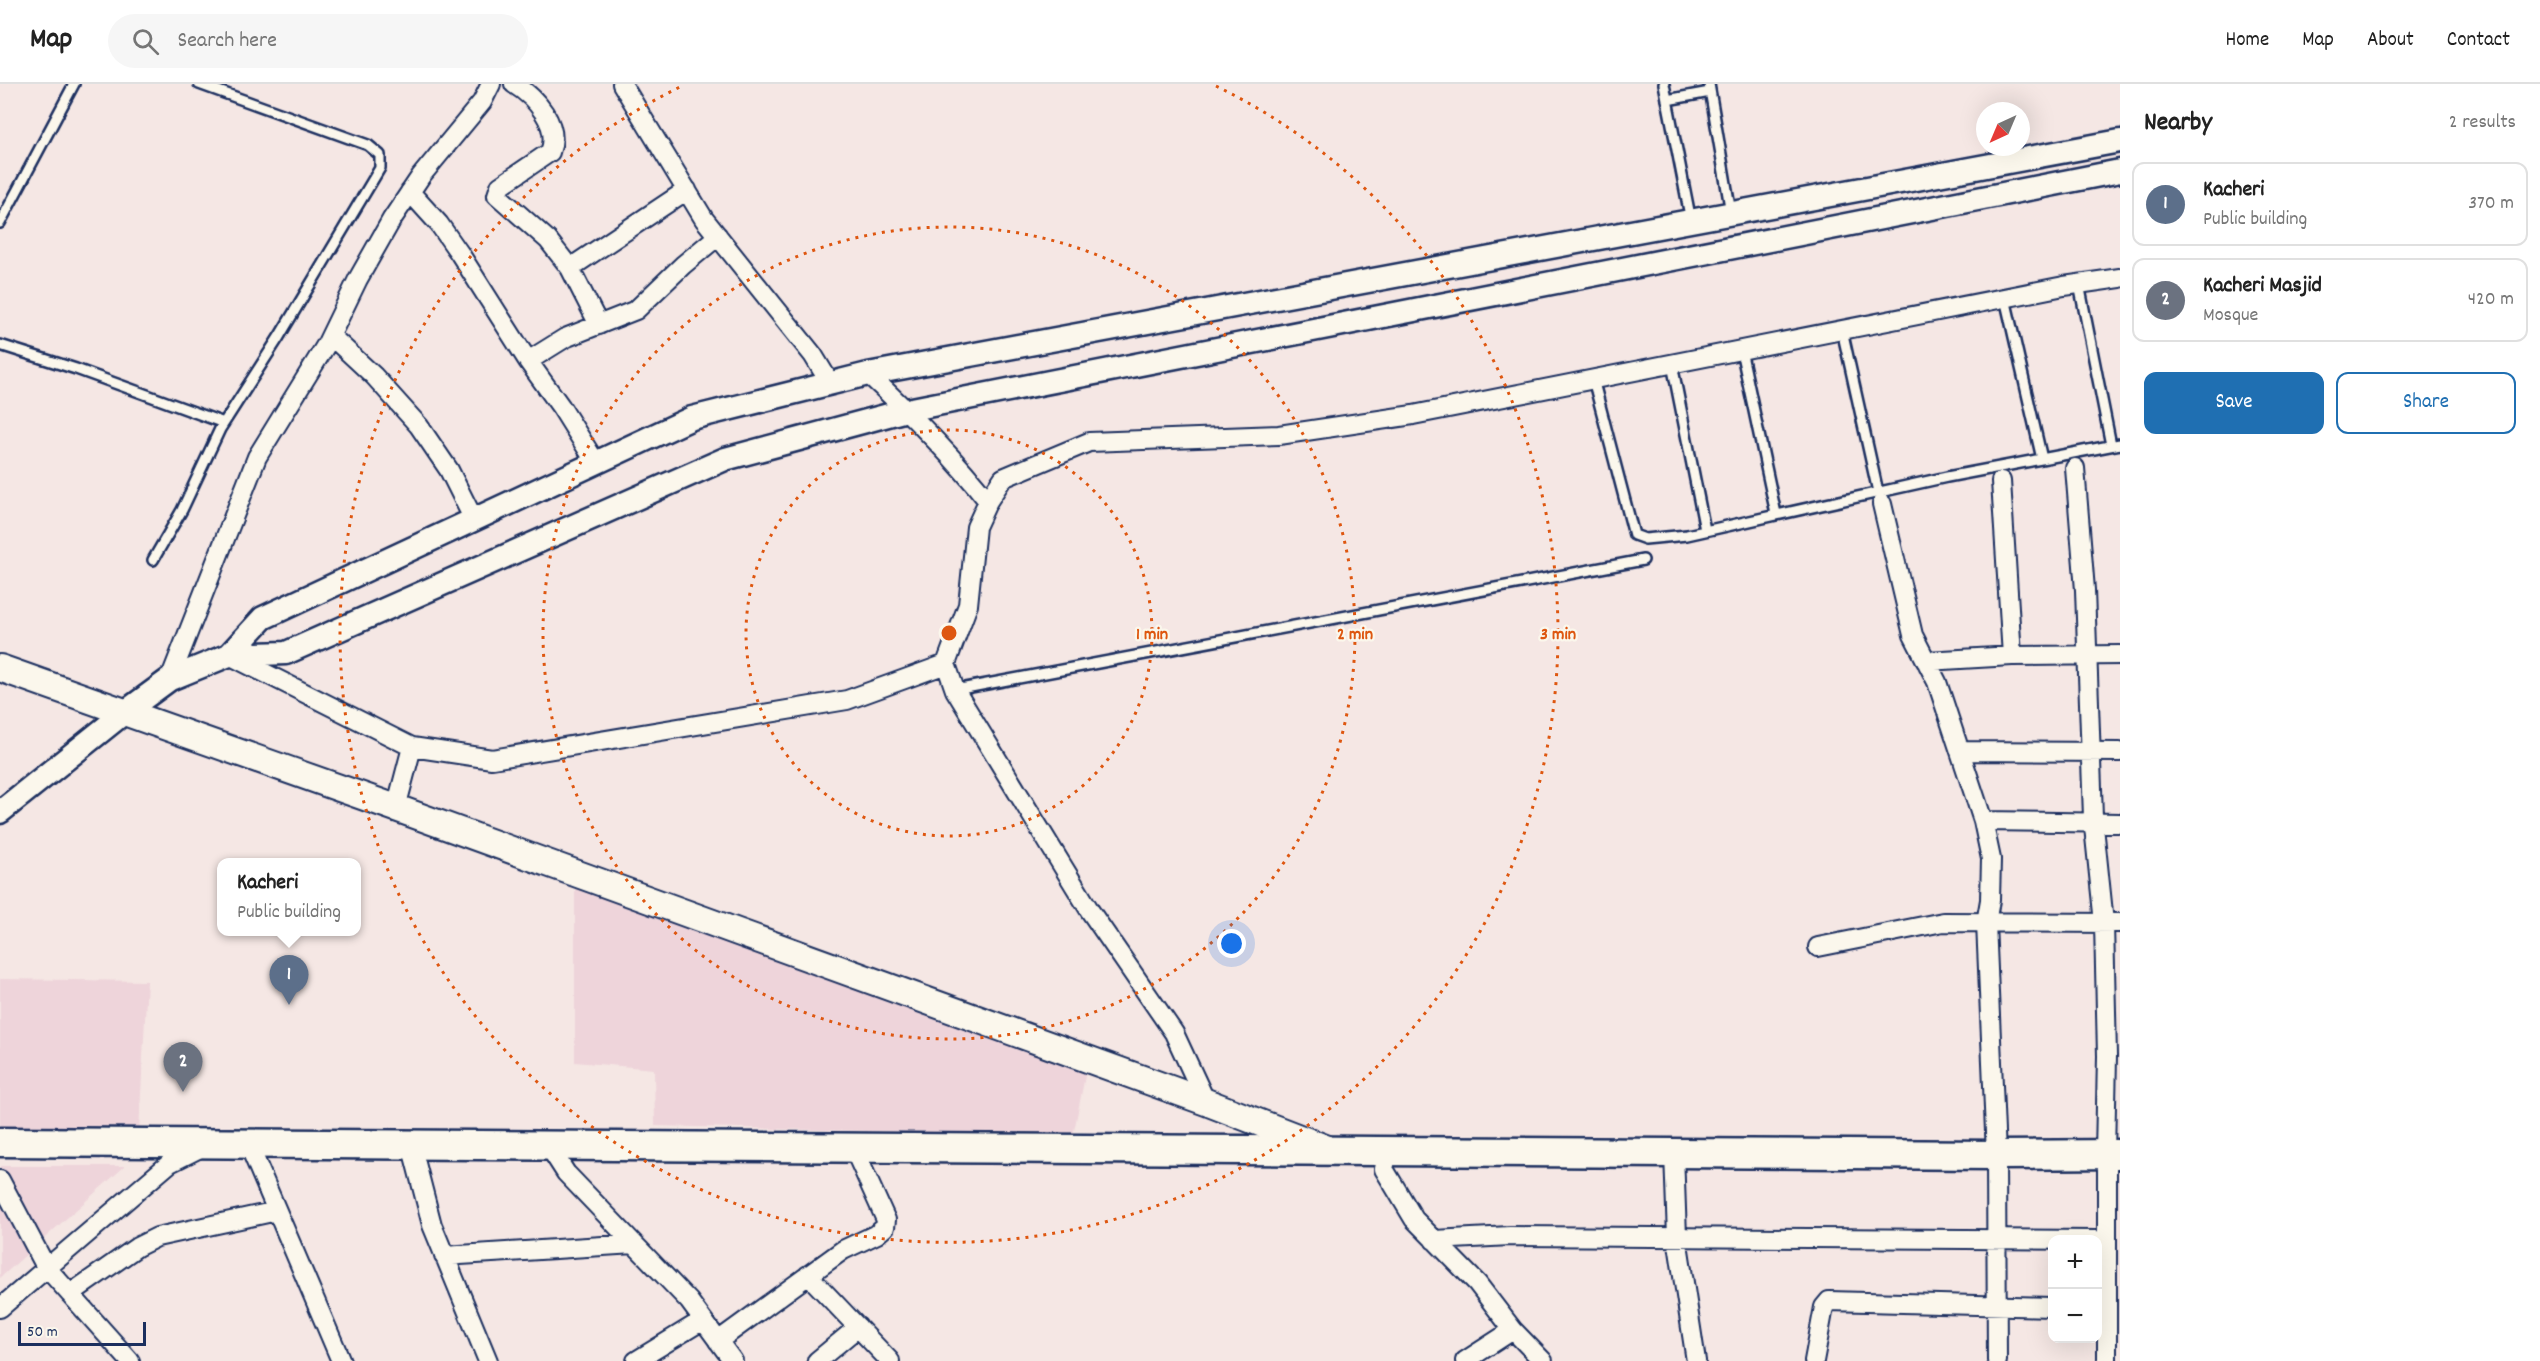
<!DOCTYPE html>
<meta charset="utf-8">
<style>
body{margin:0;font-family:Dekko,sans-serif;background:#f6f6f6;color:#222}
.controls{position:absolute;right:18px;bottom:18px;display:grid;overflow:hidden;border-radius:12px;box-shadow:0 6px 24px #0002}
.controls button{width:54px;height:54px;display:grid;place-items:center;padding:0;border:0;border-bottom:2px solid #e0e0e0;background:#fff;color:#222;font:30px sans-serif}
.compass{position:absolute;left:1976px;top:18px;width:54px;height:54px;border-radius:50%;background:#fff;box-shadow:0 6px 24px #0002;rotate:224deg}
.scale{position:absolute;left:18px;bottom:15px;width:128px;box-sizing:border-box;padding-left:6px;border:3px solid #1b2f5e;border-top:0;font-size:16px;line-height:21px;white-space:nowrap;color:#1b2f5e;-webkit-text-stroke:4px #fbf7ec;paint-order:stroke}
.you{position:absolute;left:1232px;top:860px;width:21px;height:21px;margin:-15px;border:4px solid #fff;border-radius:50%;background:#1a73e8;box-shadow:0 0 0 9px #1a73e833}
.badge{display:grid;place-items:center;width:39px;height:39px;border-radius:50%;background:#1f6fb2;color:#fff;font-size:20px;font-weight:700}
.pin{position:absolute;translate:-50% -50px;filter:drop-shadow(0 2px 3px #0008)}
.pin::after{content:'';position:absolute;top:32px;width:21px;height:18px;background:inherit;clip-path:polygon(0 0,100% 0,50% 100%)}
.popup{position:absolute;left:217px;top:774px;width:144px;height:78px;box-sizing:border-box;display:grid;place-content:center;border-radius:12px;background:#fff;filter:drop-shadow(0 2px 4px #0005);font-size:20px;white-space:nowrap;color:#767676}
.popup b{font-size:22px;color:#222}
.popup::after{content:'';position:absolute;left:50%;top:100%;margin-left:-12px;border:12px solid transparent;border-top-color:#fff}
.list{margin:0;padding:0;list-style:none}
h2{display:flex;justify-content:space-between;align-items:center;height:78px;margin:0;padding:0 24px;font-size:26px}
h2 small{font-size:20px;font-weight:400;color:#767676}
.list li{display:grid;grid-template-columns:39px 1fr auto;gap:18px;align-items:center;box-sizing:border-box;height:84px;margin:0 12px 12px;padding:0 12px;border:2px solid #e0e0e0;border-radius:12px}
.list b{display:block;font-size:22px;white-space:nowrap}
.list p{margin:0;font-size:20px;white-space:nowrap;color:#767676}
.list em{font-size:20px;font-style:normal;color:#767676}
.actions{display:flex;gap:12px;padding:18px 24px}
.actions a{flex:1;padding:14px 0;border:2px solid #1f6fb2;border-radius:12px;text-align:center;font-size:21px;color:#1f6fb2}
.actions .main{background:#1f6fb2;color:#fff}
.icon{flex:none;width:33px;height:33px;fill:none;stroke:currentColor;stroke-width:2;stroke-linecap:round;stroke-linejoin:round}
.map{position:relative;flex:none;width:2120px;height:1277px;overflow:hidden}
header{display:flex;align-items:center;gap:36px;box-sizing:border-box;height:84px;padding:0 30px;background:#fff;border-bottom:2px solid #e0e0e0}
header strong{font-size:28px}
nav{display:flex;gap:33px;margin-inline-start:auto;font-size:21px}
.search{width:420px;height:54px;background:#f6f6f6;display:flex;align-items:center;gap:15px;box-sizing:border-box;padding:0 21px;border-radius:33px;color:#767676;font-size:22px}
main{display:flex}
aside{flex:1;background:#fff}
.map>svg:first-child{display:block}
</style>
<header>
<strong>Map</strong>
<div class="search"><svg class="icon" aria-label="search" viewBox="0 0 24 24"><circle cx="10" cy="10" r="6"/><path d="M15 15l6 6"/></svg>Search here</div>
<nav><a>Home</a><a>Map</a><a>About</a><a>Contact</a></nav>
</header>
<main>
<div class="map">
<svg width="2120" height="1277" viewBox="0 0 2120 1277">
<rect width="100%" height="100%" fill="#f5e7e4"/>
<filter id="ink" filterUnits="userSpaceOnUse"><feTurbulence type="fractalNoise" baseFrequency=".0167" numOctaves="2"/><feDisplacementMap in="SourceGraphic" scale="12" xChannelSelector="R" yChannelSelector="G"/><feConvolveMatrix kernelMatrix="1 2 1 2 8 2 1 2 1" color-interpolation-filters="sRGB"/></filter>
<g filter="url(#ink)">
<path fill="#eed4da" d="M575,800L1087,982L1073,1052L655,1042L654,985L575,978Z
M0,895L147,897L139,1048L0,1045Z
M0,1082H125L0,1194Z"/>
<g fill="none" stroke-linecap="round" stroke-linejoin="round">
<defs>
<path id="service" d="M1664,0L1691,137
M1709,0L1731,129
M1667,16L1710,8
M0,139L74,0
M2079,200L2111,361
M2005,214L2042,375
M1842,246L1878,408
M0,261L76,285L224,339
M1741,266L1776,430
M1672,280L1705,446
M1593,295L1634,451L1645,455L1687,451L1947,393L2120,360
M153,476L182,426L220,345L279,253L380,84V71L368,61L199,0
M955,606L1643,476"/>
<path id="minor" d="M514,0C535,13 561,41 550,68L500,102L497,111L548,156L570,184L599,241
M622,0L704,135L813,271L830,299
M410,108L439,140L460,170L528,277L561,323L596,379
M570,184L687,106
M331,252L374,292L419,342L449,386L474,436
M528,277L565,254L636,226L683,181L718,152
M868,290C911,330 952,371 988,417
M2075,384L2085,506L2093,733L2104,839L2107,972L2105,1070
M2001,397L2012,572
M1882,420L1913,551L1937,598L1983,737L1991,775L1990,816L1986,839L1996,1071L1997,1277
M229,571L412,663L492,675L847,616L946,580
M1926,577L2012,572L2120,571
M170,595L257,373L326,261L358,195L392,135L421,92L482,18L491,0
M1960,667L2120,668
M396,724L412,663
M1983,737L2120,739
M1818,863L1943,838L2120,839
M1206,1018L1174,949L1090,827L955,606L946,580L968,521L976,443L988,417L1003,394L1089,358L1279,351L1413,331L2064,202L2120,194
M248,1059L341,1277
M411,1060L432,1141L488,1277
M548,1061L566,1089L689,1217L733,1277
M1388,1067L1384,1085L1414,1135L1477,1199L1513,1246L1465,1277
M1674,1069L1677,1153L1696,1277
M2107,1070V1277
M0,1096L46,1183L130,1277
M1434,1156L1510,1152L2096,1156
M444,1172L634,1160
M808,1191L890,1277
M70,1210L137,1163L157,1153L277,1127
M0,1224L170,1079L202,1063
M1513,1246L1543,1277
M718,1257L843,1166L877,1150L885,1143L886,1136L853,1063
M636,1277L703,1236
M817,1277L858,1243
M1814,1277L1824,1223L1829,1217L2052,1223"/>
<path id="tertiary" d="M229,571L263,534L692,334L868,290L2120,57
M0,728L125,628L170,595L229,571L286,569L725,375L907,326L2120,87"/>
<path id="secondary" d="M0,584L396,724L1206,1018L1325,1064"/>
<path id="primary" d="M0,1058L1996,1071L2120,1070"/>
</defs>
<use href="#service" stroke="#1b2f5e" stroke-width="14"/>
<use href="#minor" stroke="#1b2f5e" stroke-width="22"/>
<use href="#tertiary" stroke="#1b2f5e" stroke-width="27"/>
<use href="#secondary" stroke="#1b2f5e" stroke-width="30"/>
<use href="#primary" stroke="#1b2f5e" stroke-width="33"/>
<use href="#service" stroke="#fbf7ec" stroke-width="9"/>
<use href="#minor" stroke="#fbf7ec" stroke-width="18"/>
<use href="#tertiary" stroke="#fbf7ec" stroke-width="22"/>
<use href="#secondary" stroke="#fbf7ec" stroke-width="26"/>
<use href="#primary" stroke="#fbf7ec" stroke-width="28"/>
</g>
</g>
<g fill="none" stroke="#de5710" stroke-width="3" stroke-dasharray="3 6">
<circle cx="949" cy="549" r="203"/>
<circle cx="949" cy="549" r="406"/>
<path d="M1216 2A609 609 0 1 1 682 2"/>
</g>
<circle cx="949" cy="549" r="9" fill="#de5710" stroke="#fbf7ec" stroke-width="3"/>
<g font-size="18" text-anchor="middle" font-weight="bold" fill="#de5710" stroke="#fbf7ec" stroke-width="4.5" stroke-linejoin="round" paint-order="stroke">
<text x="1152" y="555">1 min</text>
<text x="1355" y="555">2 min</text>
<text x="1558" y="555">3 min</text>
</g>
</svg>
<div class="controls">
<button>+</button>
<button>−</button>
</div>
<svg class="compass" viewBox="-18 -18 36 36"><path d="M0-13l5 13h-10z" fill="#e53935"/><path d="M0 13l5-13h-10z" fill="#767676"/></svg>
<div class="scale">50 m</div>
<div class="you"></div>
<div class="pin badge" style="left:289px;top:921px;background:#5c6f8a">1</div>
<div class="popup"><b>Kacheri</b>Public building</div>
<div class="pin badge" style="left:183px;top:1008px;background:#6b7280">2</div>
</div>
<aside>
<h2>Nearby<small>2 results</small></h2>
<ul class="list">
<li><span class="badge" style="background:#5c6f8a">1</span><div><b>Kacheri</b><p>Public building</p></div><em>370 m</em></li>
<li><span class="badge" style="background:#6b7280">2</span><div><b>Kacheri Masjid</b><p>Mosque</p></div><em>420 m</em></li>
</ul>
<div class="actions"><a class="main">Save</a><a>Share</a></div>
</aside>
</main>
